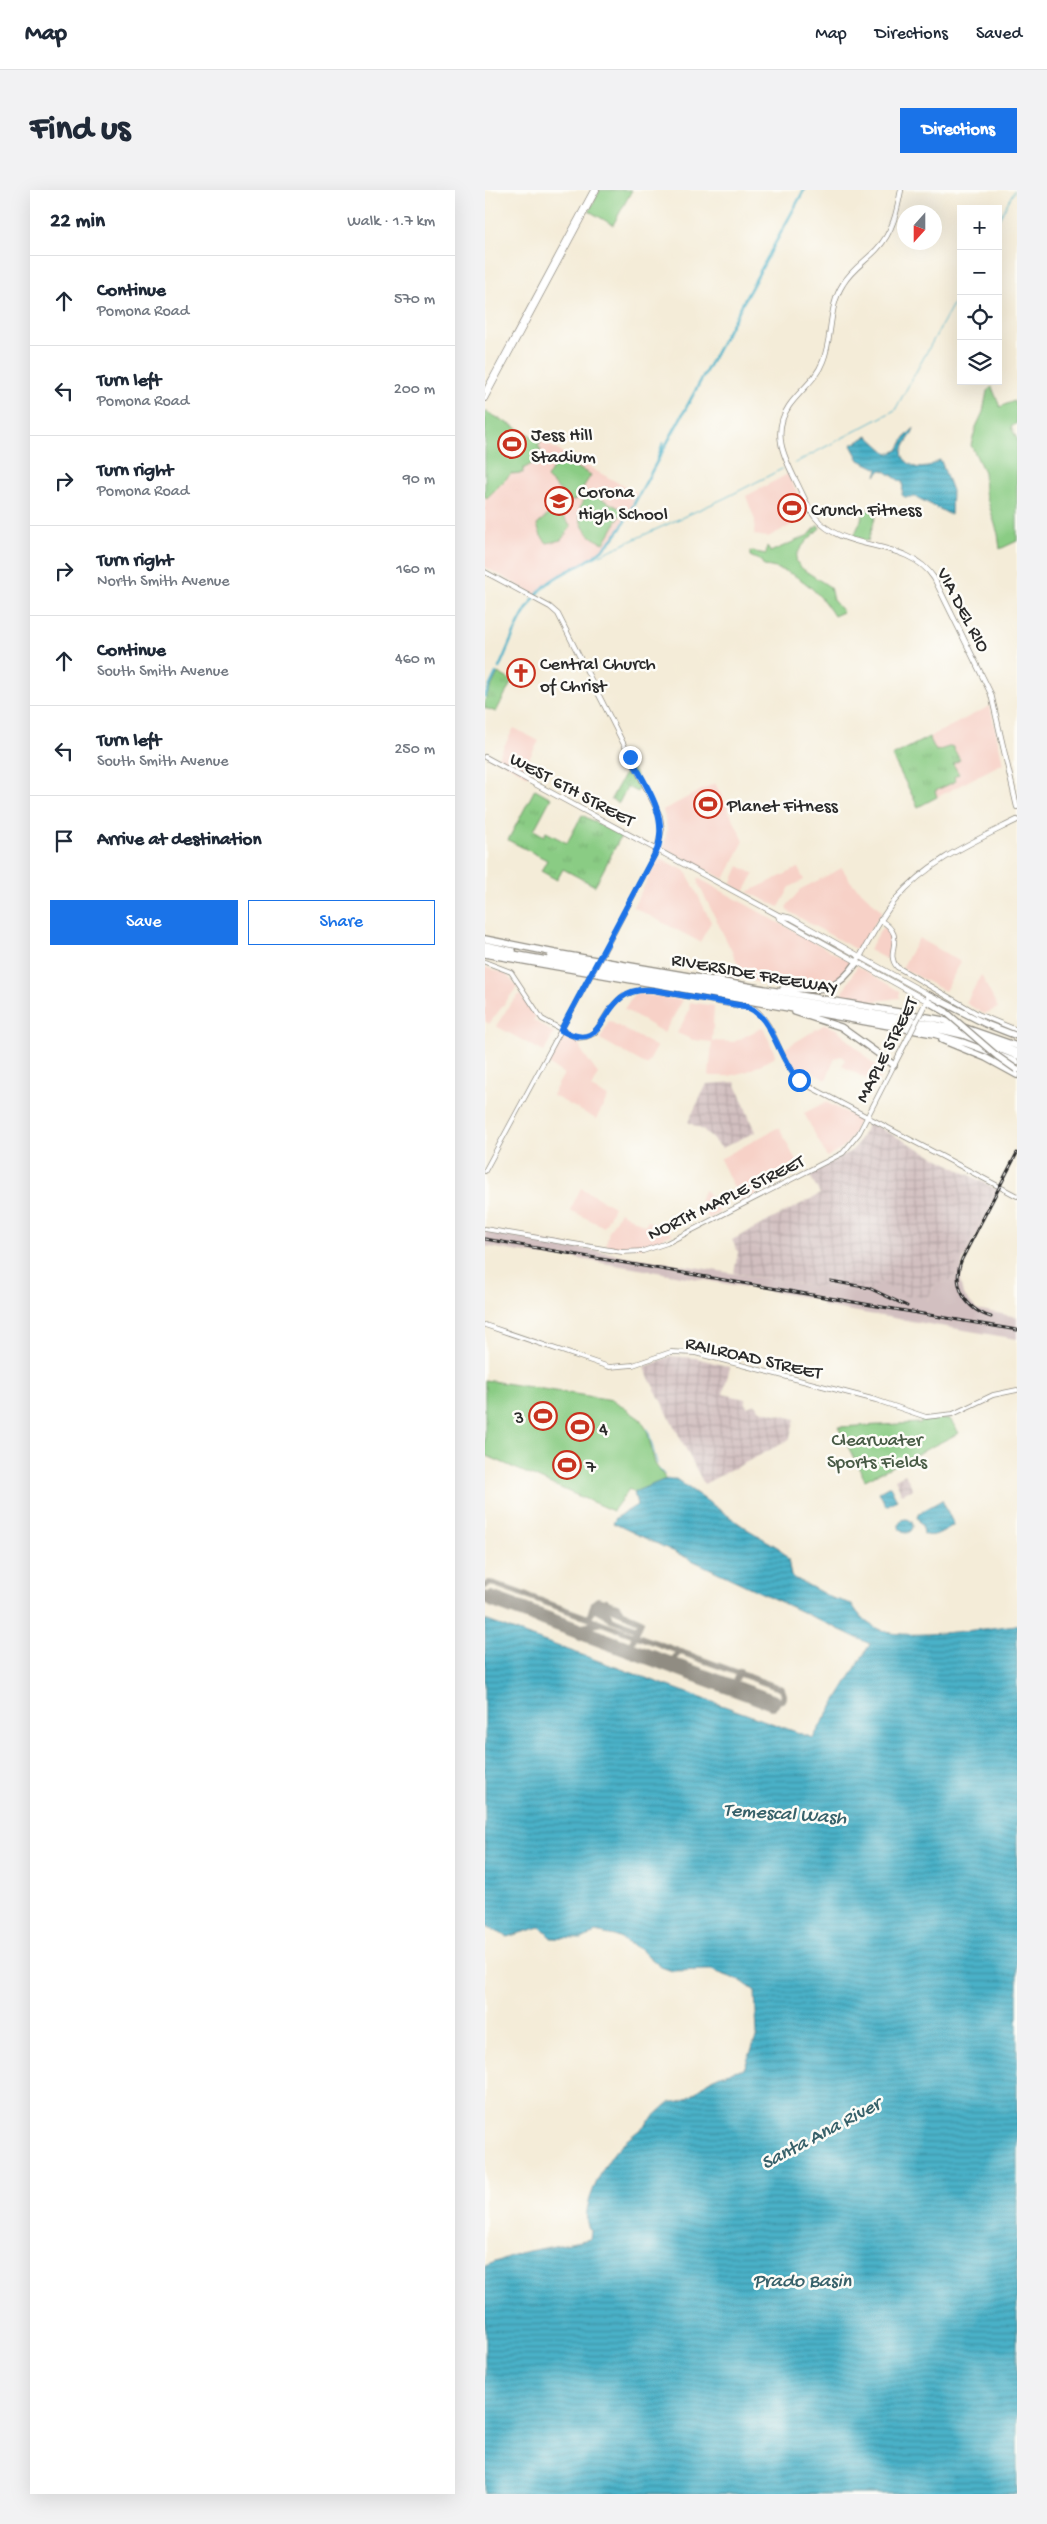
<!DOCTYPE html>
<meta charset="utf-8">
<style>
body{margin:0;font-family:"Gochi Hand",sans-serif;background:#f2f2f3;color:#1f2937}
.controls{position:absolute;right:15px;top:15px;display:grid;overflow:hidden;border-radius:0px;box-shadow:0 5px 20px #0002}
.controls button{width:45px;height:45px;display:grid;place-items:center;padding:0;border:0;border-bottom:1px solid #e0e1e3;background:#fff;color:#1f2937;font:25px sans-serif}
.compass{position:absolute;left:412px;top:15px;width:45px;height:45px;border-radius:50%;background:#fff;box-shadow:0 5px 20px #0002;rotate:201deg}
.stop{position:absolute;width:15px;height:15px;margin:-11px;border:4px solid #1a73e8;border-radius:50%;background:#fff}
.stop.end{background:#1a73e8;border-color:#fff;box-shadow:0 1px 5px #0008}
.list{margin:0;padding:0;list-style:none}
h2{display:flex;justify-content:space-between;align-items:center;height:65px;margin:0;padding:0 20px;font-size:21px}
h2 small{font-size:16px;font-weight:400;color:#747a83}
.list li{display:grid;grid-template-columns:32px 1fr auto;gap:15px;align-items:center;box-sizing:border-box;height:90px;padding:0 20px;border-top:1px solid #e0e1e3}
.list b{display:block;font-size:19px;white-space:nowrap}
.list p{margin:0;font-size:16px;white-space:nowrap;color:#747a83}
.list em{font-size:16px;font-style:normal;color:#747a83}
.actions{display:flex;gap:10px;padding:15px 20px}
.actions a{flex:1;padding:11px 0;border:1px solid #1a73e8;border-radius:0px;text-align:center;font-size:18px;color:#1a73e8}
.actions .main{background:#1a73e8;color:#fff}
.icon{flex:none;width:28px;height:28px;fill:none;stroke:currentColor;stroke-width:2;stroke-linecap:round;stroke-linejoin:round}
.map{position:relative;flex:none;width:532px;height:2304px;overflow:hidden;border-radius:0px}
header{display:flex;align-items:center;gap:30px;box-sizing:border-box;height:70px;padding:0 25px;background:#fff;border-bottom:1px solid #e0e1e3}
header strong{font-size:24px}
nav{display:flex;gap:28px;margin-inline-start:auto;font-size:18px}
.intro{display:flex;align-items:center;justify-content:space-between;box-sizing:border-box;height:120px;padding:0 30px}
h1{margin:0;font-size:35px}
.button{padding:12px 22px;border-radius:0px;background:#1a73e8;color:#fff;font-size:18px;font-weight:700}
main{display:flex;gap:30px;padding:0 30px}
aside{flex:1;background:#fff;border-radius:0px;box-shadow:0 5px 20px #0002}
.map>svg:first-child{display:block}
</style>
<header>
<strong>Map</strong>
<nav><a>Map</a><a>Directions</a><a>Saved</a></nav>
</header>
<div class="intro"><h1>Find us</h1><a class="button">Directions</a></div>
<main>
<aside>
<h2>22 min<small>Walk · 1.7 km</small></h2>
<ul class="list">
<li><svg class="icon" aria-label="ahead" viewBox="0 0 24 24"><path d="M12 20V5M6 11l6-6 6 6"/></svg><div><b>Continue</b><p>Pomona Road</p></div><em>570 m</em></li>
<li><svg class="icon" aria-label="left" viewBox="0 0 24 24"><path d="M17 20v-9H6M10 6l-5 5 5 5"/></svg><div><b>Turn left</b><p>Pomona Road</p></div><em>200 m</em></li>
<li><svg class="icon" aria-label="right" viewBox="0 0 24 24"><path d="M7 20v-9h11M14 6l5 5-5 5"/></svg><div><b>Turn right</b><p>Pomona Road</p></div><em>90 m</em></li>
<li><svg class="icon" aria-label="right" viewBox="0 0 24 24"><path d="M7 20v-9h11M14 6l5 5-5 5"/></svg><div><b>Turn right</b><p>North Smith Avenue</p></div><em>160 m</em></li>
<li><svg class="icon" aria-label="ahead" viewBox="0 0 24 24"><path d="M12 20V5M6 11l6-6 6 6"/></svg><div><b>Continue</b><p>South Smith Avenue</p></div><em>460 m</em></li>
<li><svg class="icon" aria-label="left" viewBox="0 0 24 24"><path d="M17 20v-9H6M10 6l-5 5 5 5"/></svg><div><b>Turn left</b><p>South Smith Avenue</p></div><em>250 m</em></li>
<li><svg class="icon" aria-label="arrive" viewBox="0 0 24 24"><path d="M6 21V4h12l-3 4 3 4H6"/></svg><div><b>Arrive at destination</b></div></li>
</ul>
<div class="actions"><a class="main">Save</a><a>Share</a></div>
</aside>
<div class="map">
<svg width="532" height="2304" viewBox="0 0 532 2304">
<defs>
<pattern id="industrial-grid" width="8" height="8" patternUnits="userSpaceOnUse" patternTransform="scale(1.25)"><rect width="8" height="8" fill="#d2bfc0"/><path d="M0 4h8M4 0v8" fill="none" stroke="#b4a4a5"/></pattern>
<pattern id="grass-tufts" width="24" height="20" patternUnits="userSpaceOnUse" patternTransform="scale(1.25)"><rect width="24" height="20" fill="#8acc84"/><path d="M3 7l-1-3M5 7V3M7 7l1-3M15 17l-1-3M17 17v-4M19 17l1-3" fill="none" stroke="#77af72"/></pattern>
<pattern id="water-rules" width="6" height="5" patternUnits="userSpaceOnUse" patternTransform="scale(1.25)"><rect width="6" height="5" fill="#49b1c8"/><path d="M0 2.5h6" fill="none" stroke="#3d90a3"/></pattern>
</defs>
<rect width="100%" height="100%" fill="#fdfcf7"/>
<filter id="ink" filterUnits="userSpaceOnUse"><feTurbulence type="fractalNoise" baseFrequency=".02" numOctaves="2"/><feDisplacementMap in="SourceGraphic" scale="10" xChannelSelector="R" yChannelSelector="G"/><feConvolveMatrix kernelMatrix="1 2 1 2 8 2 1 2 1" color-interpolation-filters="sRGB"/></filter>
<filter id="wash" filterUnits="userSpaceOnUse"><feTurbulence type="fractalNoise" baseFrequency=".0096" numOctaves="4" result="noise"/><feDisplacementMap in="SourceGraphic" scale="20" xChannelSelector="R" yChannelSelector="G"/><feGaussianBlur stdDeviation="1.12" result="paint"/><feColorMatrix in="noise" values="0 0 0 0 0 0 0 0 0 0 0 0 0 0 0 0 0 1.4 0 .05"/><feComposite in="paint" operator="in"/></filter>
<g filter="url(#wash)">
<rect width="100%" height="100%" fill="#f4ecd8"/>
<path fill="#f7d1c7" d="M0,221L152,303L136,337L123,355L106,368L65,390L51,405L0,377Z
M303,284L323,326L283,347L269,345L270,330L261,306Z
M505,516L518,573L433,617L407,566Z
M29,538L54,551L42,572L49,576L43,586L12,569Z
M230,593L259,651L239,689L179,658L182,639L178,620Z
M174,668L201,681L226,732L215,752L148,717Z
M254,676L269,684L259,702L246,694Z
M313,678L319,690L305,697L294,717L263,702Z
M357,678L366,692L397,721L376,756L372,760L303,721L301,717L316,699Z
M213,688L365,772L357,787L335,798L310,797L261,790L213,693Z
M401,737L407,748L403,770L384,760L397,738Z
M434,748L476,772L460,801L417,778Z
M372,776L414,801V808L383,812L355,808Z
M0,777L21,784L32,797L4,834L0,831Z
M496,785L513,818L499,824L481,813Z
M35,804L51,827L48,830L69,843L59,862L11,836L26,813Z
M154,804L198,810L179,843L139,819L149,805Z
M205,812L229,816L227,851L249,852L278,837L290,864L289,868L263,881L244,886H224L227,852L208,850L192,843L204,821Z
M124,831L172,857L162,875L115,849Z
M340,834L353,840L387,873L399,879L392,895L357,876L360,870L356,866L350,868L341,890L324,880L320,887L316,885L299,859Z
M81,846L93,850L96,860L113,884L106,898L123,907L111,929L67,905L79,884L63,874L77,847Z
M341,912L375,930L365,950L357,958L342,967L319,923Z
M292,938L295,939L316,981L256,1012L235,969Z
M96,998L129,1017L119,1037L85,1020Z
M220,999L235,1022L224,1029L214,1011Z
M135,1022L159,1035L163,1031L188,1044L155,1058L147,1056L134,1059L125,1058L121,1054L124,1041Z"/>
<path fill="url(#industrial-grid)" d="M250,892L270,942L237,958L218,940L203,932L222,894Z
M383,934H387L511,999L473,1073L469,1090L450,1095L441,1113L342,1095L334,1097L249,1083L253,1062L247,1050L335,1004L324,984L366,961L372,955Z
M185,1166L211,1168L245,1177L238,1204L260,1209L262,1217L270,1214L275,1220L310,1229L304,1250L219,1294L159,1178Z
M420,1284L428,1299L417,1304L410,1289Z"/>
<path fill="#d2bfc0" d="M512,997L515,1000L478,1071L475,1091L478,1104L491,1119L532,1127V1149L337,1116V1110L77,1066L72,1068L0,1056V1041L147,1067L334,1097L342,1095L387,1102L394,1092L424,1108L427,1103L442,1111L450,1095L469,1090L473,1073Z"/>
<path fill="url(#grass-tufts)" stroke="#5a7c58" d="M13,483L27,491L11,522L0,518V510Z
M444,547L451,561L467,556L475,570L468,574L474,584L469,587L471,591L450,601L452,607L433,617L407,566Z
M145,574L156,595L152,602L142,597L134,613L126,609Z
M50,599L66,608L49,640L59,646L61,642L82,653L97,625L136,646L110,696L78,679L72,690L56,681L62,670L23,650Z"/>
<path fill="#8acc84" stroke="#5a7c58" d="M115,0H147L128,35L104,21Z
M507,197L515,217L529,211L532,218V233L526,237L532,249V351L515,359L513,344L500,302L499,282L486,255L491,237L498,222L502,201Z
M0,221L56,251L53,257L56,259L50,272L38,279V283L26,284L2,308L0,307Z
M74,268L106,285L90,310L86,311L62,288Z
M103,302L136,319L137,322L119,353C95,345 87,323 103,302Z
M71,317L86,337L76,350L62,353L56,346L52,335Z
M381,319L392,322L383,351L369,346Z
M333,335L335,338C297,374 308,372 345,397L348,410L358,422L349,426C333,400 310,379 279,376L276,371L265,366V361L281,364L282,356L285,362L324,345Z
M0,1190L128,1210L155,1229L162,1240L170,1274L181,1289L149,1302L144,1299L128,1321L0,1265Z
M465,1229L474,1243L380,1290L353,1237L436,1233V1230Z"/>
<path fill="url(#water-rules)" stroke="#3a6e7a" d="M429,238C426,252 402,265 433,278L443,277L454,270L456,271L467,301L466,325L431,307H420L417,305L418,293L400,281L396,280L391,286L393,279L374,270L366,255L383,246L403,264L413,260L420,247Z
M181,1289H191L262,1339L294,1358L303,1369L306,1386L347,1408L367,1414C374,1427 383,1435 398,1441C423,1450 502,1438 532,1435V2304H0V2076L34,2063L105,2049L106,2041C91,2025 117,1979 128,1964C136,1953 149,1945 160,1935C168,1928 176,1919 185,1912C205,1913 212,1898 229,1888C238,1883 248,1881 259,1879L272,1845L270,1801L256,1791L226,1780L187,1781L176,1777L156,1760L130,1746L110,1742L97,1749L66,1748L55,1737L22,1747L0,1735V1430L328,1548L385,1454L128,1333L131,1328L152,1315L149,1302Z
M405,1296L412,1310L401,1316L394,1302Z
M457,1310L469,1335C459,1340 449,1349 439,1344L438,1338L432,1327L434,1323Z
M414 1336a7 7 0 1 1 14 0a7 7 0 1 1-14 0Z"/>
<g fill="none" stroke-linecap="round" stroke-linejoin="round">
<path stroke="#49b1c8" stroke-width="1" d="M513,31L529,1
M310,273L410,220L472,107
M106,369L240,308L297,279
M163,1239L172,1274
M174,1279L184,1289"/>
<path stroke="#49b1c8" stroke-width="2.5" d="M172,270L178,253
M14,478C26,451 38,416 61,395C71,386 85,380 97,374C113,365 126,353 136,338L319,0
M0,506L11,483"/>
<path stroke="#908c82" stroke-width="6" d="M0,1396L4,1393L10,1394L297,1499L299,1505L297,1510L287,1512
M0,1404L6,1409
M121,1411L126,1418L156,1431L144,1460
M109,1413L120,1417L126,1429L153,1439
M107,1418L117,1422L125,1428
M104,1428L109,1413L113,1410L132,1416L135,1420
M105,1435L102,1438L103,1442L112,1448
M80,1436L93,1438L116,1433
M176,1471L183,1472L190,1468
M197,1479L189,1470L192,1464L197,1462
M237,1494L249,1493L255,1481"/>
<path stroke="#908c82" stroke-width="16" d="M6,1409L287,1512"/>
</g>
</g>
<g filter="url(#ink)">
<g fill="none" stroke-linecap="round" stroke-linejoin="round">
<defs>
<path id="secondary" d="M0,201L108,0
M0,209L112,0
M0,382L65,417L73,424L175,626L177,639L172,660L119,761
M395,730C424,747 398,761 412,777L493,824L532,840
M0,772L26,782L57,829L92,848L101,847L110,843L126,817L139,805L154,800H168L270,819C293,838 294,875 318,893L532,1006
M0,981L102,792
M0,1039L137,1062L158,1061L182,1053L358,963L374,943L409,875
M0,1135L124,1177L148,1175L186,1162L210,1163L391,1210L441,1227L468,1224L508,1205L532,1200"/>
<path id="primary" d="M416,0C412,21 408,42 392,59C381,71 367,79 358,94C343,117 348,146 338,171C331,190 315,200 304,216C285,244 301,271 314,297C319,307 323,318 330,327C359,364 422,347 449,388L506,504L532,617
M0,567L293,725L294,728L442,811
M293,725L306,728L444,805L441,813
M372,772C384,751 395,728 411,709C443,671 488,652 532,630
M409,875L423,848"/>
<path id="highway" d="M0,749L70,763L431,825L458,830L532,856
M0,755L28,761
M0,759L456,840L478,845L532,866
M0,764L449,844L480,853L532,872
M65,767L448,834L475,840L532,862
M298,799C334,798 349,806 372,772
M444,805L501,834L532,846
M442,811L461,822
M310,822L356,837L409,875
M457,850L501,868L532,885"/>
</defs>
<use href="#secondary" stroke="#908c82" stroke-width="5.5"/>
<use href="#primary" stroke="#908c82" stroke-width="6"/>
<use href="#highway" stroke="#908c82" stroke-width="8"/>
<use href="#secondary" stroke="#fff" stroke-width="4"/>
<use href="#primary" stroke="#fff" stroke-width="4.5"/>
<use href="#highway" stroke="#fff" stroke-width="5.5"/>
<defs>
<path id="rail" d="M0,1049L532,1140
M346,1091L384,1098L422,1116
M506,1127C480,1119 466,1095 477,1069L532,963"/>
</defs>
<use href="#rail" stroke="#2b2b2b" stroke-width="3"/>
<use href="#rail" stroke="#fdfcf7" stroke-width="1" stroke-dasharray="4" stroke-linecap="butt"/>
<defs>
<path id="secondary-bridge" d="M102,792L119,761"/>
<path id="primary-bridge" d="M423,848L439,816"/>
<path id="highway-bridge" d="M461,822L512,866L532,880"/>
</defs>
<use href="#secondary-bridge" stroke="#908c82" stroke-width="5.5" stroke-linecap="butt"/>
<use href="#primary-bridge" stroke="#908c82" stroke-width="6" stroke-linecap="butt"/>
<use href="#highway-bridge" stroke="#908c82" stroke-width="8" stroke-linecap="butt"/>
<use href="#secondary-bridge" stroke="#fff" stroke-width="4"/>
<use href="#primary-bridge" stroke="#fff" stroke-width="4.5"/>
<use href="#highway-bridge" stroke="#fff" stroke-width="5.5"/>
</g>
</g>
<g fill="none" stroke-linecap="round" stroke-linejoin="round" filter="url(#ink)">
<path stroke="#1a73e8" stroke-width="6" d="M145,567C161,595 184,627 172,660L76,840C129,869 108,794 168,800L259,816C287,822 293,870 314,890"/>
</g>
<defs>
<symbol id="stadium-ring" viewBox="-11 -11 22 22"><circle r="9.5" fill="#fdfcf7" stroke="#c8321e" stroke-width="1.5"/><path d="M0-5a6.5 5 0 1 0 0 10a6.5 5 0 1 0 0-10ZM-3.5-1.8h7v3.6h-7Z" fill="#c8321e"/></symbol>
<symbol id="school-ring" viewBox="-11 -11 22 22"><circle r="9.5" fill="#fdfcf7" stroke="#c8321e" stroke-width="1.5"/><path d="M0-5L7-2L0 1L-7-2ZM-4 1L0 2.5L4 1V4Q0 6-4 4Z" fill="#c8321e"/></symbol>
<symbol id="church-ring" viewBox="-11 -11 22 22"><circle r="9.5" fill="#fdfcf7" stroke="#c8321e" stroke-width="1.5"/><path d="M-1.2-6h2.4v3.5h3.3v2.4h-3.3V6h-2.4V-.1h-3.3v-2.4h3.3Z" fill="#c8321e"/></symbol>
</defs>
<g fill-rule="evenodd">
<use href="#stadium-ring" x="11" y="238" width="32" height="32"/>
<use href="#school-ring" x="58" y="295" width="32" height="32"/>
<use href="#stadium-ring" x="291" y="302" width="32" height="32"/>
<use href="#church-ring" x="20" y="467" width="32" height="32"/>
<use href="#stadium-ring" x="207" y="598" width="32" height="32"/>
<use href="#stadium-ring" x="42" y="1210" width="32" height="32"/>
<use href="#stadium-ring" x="79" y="1221" width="32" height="32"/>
<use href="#stadium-ring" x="66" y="1259" width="32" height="32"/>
</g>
<g text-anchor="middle" stroke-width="5" stroke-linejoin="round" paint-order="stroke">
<g font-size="19" fill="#2b2b2b" stroke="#fdfcf7" text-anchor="start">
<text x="46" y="250">Jess Hill<tspan x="46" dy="22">Stadium</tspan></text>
<text x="93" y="307">Corona<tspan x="93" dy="22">High School</tspan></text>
<text x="326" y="325">Crunch Fitness</text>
<text x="55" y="479">Central Church<tspan x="55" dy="22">of Christ</tspan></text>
<text x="242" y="621">Planet Fitness</text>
<text x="39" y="1233" text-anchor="end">3</text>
<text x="114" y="1244">4</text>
<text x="101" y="1282">7</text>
</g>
<g font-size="19" fill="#2b2b2b" stroke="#fdfcf7">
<text transform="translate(480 419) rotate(62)" y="7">VIA DEL RIO</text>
<text transform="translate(88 598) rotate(28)" y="7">WEST 6TH STREET</text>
<text transform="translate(270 782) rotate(10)" y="7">RIVERSIDE FREEWAY</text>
<text transform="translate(400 859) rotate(-63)" y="7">MAPLE STREET</text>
<text transform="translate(240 1006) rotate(-26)" y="7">NORTH MAPLE STREET</text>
<text transform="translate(269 1166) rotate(13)" y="7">RAILROAD STREET</text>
</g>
<g font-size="19" fill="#485b46" stroke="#fdfcf7">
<text x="392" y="1255">Clearwater<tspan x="392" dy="22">Sports Fields</tspan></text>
</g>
<g font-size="20" font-style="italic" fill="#37616a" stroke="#fdfcf7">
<text transform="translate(300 1622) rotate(4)" y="7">Temescal Wash</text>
<text transform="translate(335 1942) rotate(-28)" y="7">Santa Ana River</text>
<text x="317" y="2096">Prado Basin</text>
</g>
</g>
</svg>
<div class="controls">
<button>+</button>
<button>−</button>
<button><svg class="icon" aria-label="locate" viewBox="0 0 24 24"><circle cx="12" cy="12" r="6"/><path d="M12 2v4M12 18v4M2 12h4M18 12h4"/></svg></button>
<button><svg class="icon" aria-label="layers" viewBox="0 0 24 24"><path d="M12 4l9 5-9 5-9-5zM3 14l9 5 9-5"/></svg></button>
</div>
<svg class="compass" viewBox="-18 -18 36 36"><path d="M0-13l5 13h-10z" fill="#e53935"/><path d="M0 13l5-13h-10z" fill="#747a83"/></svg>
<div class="stop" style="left:314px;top:890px"></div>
<div class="stop end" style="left:145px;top:567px"></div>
</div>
</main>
